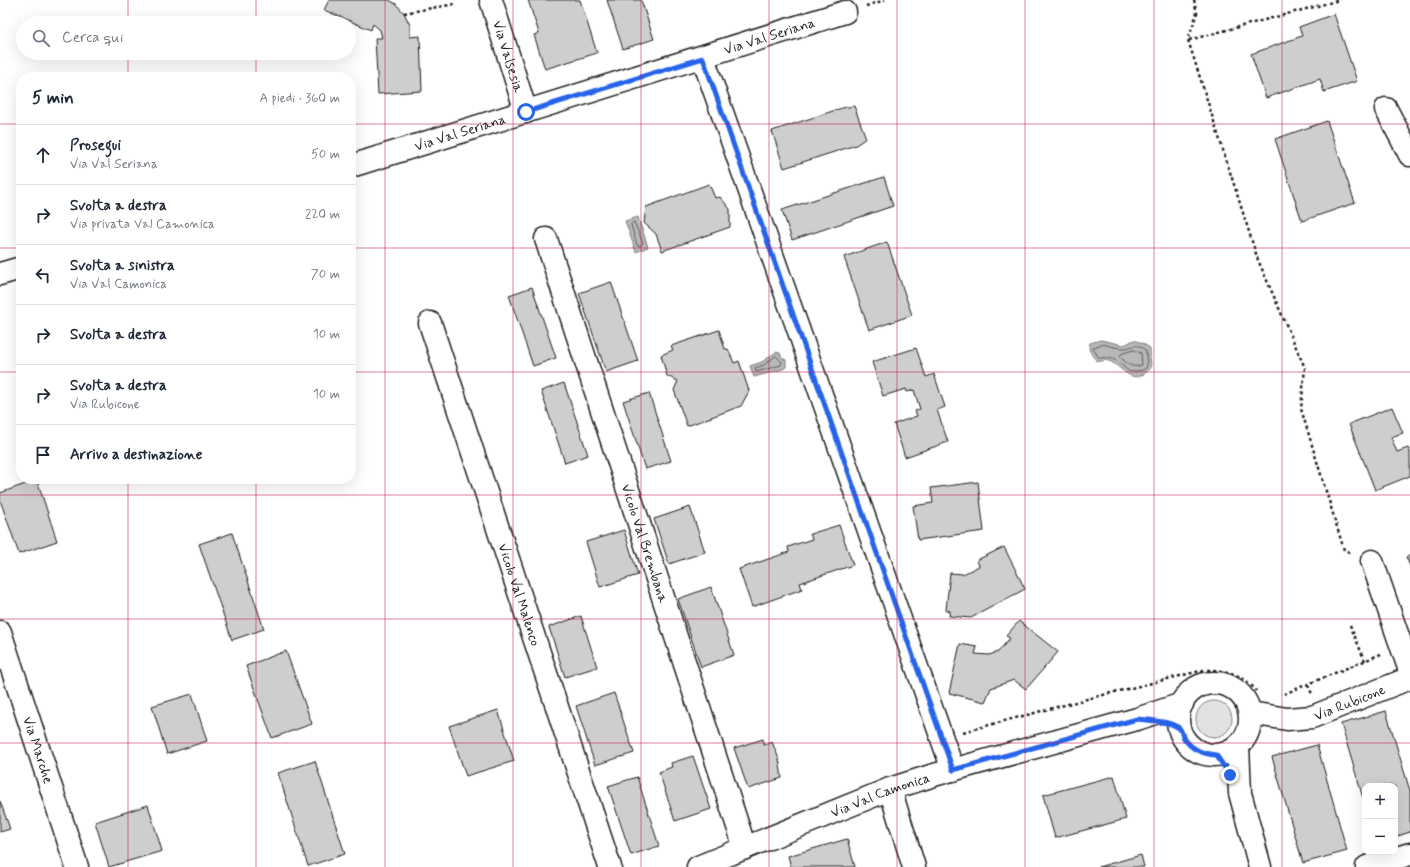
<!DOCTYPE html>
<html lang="it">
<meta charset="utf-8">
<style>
body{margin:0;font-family:Mynerve,sans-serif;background:#f2f2f3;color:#1f2937}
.controls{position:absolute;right:12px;bottom:12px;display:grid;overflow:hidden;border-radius:8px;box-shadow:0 4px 16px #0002}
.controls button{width:36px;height:36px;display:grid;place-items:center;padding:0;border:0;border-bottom:1px solid #e0e1e3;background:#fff;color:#1f2937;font:20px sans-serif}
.stop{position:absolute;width:12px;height:12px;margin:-9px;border:3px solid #2563eb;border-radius:50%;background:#fff}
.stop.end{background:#2563eb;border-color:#fff;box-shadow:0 1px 4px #0008}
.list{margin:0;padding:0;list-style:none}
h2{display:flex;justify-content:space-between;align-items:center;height:52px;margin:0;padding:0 16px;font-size:17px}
h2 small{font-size:13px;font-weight:400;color:#747a83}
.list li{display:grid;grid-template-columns:26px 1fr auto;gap:12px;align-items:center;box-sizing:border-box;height:60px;padding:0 16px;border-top:1px solid #e0e1e3}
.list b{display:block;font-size:15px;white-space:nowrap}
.list p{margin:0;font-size:13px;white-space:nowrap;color:#747a83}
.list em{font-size:13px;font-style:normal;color:#747a83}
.icon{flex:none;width:22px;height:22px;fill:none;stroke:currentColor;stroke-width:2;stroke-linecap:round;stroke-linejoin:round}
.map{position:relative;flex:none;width:1410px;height:867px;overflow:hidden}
.search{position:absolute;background:#fff;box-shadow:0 4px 16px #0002;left:16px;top:16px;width:340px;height:44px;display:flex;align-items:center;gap:10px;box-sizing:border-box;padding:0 14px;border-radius:22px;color:#747a83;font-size:15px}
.panel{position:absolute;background:#fff;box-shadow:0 4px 16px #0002;left:16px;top:72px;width:340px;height:412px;border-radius:16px}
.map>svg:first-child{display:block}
</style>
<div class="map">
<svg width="1410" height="867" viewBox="0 0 1410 867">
<rect width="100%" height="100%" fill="#fff"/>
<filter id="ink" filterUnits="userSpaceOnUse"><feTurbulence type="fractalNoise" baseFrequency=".025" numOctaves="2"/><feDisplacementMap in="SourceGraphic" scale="8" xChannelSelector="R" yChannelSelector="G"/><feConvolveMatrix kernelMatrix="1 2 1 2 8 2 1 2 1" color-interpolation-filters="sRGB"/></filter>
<g filter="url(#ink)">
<path fill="#e2e2e2" stroke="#7f7f7f" d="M1196 719a18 18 0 1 1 36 0a18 18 0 1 1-36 0Z"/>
<path fill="#b8b8b8" stroke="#7a7a7a" d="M638,217L648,247L636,252L625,221Z
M1101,340L1124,345L1134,340L1142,343L1150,348L1151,368C1133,386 1127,372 1113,363C1100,355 1099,371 1089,349L1090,343Z
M776,352L780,353L782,358L786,360V367L783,369L754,377L750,366L762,362Z"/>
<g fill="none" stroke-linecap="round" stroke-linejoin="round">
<path stroke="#5a5a5a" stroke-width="1" d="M634,222L643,243L640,246L637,245L631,225Z
M1102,344C1108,345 1115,348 1122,348C1133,349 1135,340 1146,351L1147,367L1143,370L1130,372C1116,362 1118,357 1099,358L1093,348Z
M1134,350L1141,353L1142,365C1132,369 1126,364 1120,356L1121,354Z
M776,356L782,362L781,365L756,372L755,368L764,365Z"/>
</g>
<path fill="#cecece" stroke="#1c1c1c" d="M329,0H389L396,4L404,13L410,25V37L420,36L422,91L378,94L375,38H382L380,30L373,24L371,30L324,10Z
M528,0H580L597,53L545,69L534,35L539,33Z
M607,0H641L654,39L623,49Z
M1334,14L1357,81L1324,92L1320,79L1266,98L1251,54L1302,36L1299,27Z
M854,106L866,138L856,145L784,168L772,131L842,108Z
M1327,121L1355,203L1302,221L1275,139Z
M884,177L893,206L792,240L782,210Z
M709,184L715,198L720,197L730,209V227L662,251L656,234L644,223L646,207Z
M887,242L912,315L869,330L844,257Z
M611,282L638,361L606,372L579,293Z
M532,287L556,358L533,366L509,295Z
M719,330L725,349H728L734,363L739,361L749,391L741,406L687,426L674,390L678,381L667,376L661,355L673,350L671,346Z
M916,348L926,377L934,374L945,407L937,410L948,442L905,457L894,424L917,416L915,411L920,409L914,390L907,392L906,389L883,396L872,362Z
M564,383L588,455L565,463L541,391Z
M649,393L671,461L645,469L623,401Z
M1392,407L1403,433L1391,437L1397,452L1408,448L1410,452V476L1375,490L1349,424Z
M37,480L57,541L19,554L0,500V493Z
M978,482L984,531L918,540L913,506L933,503L931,488Z
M690,507L705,552L669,564L654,519Z
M839,525L853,565L800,583L802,589L752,607L739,569L789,552L788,547L812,539L810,534Z
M624,530L638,575L600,587L586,542Z
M232,533L264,629L232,640L199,544Z
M1004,547L1025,589L971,618L949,616L950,611L946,610L950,573L963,574L979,566L977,560Z
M1410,555V566L1406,557Z
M711,587L734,655L701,667L678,599Z
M581,616L597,667L565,677L549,627Z
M1019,621L1058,652L1026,689L1014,680L991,688L985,702L949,693L960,644L977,647L975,654L989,655L998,652L1010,638L1006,636Z
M286,651L312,724L272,738L246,666Z
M614,693L634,753L595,765L576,706Z
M192,694L207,741L167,754L152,706Z
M498,710L514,761L466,776L449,726Z
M1386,711L1410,791V832L1395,837V786H1365V805L1341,724Z
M763,739L764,745L772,742L779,759L782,778L748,789L734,748Z
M1317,745L1347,851L1303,863L1272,757Z
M693,756L711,809L675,821L659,772L672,767L671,763Z
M315,761L345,854L308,866L278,773Z
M1114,776L1126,819L1055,838L1043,795Z
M637,777L659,846L631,855L608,786Z
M0,801L10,829L0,832Z
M148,805L162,851L109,867L95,822Z
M847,839L855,867H791L788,856Z
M1141,855L1144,867H1098Z"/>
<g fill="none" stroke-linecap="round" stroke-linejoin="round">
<defs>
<g id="minor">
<path id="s1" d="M491,0L526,112"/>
<path d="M703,58L953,770"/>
<path d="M1386,109L1410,155"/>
<path id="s2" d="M351,166L845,12"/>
<path id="s3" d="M546,239L745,848"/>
<path d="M0,274L21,268"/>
<path id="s4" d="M430,323L610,867"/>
<path d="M1372,561L1410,671"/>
<path id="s5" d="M0,632L77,867"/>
<circle cx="1214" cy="719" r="36"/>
<path id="s6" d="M1250,713L1287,719L1312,717L1410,678"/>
<path d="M1238,746L1240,793L1260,867"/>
<path d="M890,789L914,867"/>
<path id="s7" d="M698,867L890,789L934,775L1137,719L1182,704"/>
<path d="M1367,867L1410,854"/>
</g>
</defs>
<use href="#minor" stroke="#1c1c1c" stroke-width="25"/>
<path stroke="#1c1c1c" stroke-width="2.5" stroke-dasharray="3 3" stroke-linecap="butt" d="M1194,0L1197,13L1188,40L1258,260L1305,368L1301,409L1344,550L1352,553
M866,6L885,0
M404,13L455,4
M1189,40L1340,0
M1350,625L1365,661
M1308,685L1312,694
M1284,694L1381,654
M963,732L1083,700L1204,670C1224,669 1244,674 1256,691"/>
<use href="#minor" stroke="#fff" stroke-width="22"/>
</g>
</g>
<g fill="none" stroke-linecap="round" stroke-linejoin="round" filter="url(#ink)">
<path stroke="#2563eb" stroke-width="5" d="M526,112L703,58L953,770L1137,719C1147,720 1173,721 1180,729C1182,731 1182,735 1184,738C1191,749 1203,754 1216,755L1230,775"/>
</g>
<path fill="none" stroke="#c2185b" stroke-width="1" stroke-opacity="0.55" d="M128,0V23M256,0V23M385,0V867M513,0V867M641,0V867M769,0V867M897,0V867M1025,0V867M1154,0V867M1282,0V867M128,53V77M256,53V77M0,124H21M351,124H1410M0,248H21M351,248H1410M0,372H21M351,372H1410M128,479V867M256,479V867M0,495H1410M0,619H1410M0,743H1410"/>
<g text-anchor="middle" stroke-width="3" stroke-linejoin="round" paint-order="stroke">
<g font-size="14" fill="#1c1c1c" stroke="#fff">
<text dy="5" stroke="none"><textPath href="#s2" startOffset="438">Via Val Seriana</textPath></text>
<text dy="5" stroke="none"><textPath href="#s1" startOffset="59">Via Valsesia</textPath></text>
<text dy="5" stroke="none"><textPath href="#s2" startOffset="114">Via Val Seriana</textPath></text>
<text dy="5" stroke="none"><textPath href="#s3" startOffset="320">Vicolo Val Brembana</textPath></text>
<text dy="5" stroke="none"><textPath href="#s4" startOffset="286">Vicolo Val Malenco</textPath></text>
<text dy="5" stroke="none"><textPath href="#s6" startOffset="103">Via Rubicone</textPath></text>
<text dy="5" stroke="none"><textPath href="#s5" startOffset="124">Via Marche</textPath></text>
<text dy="5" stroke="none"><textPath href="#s7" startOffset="196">Via Val Camonica</textPath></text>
</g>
</g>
</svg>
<div class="controls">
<button>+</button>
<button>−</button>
</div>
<div class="stop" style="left:526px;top:112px"></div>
<div class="stop end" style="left:1230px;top:775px"></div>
<div class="search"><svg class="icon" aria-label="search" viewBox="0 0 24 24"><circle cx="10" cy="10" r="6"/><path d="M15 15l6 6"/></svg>Cerca qui</div>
<section class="panel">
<h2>5 min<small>A piedi · 360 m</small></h2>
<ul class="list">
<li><svg class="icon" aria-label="ahead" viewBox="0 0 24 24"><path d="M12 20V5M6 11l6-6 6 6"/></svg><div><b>Prosegui</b><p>Via Val Seriana</p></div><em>50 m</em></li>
<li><svg class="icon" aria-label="right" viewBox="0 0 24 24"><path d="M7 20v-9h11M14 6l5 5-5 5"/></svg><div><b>Svolta a destra</b><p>Via privata Val Camonica</p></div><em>220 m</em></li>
<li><svg class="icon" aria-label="left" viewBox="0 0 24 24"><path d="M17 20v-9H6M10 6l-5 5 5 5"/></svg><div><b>Svolta a sinistra</b><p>Via Val Camonica</p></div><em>70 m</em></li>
<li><svg class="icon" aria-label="right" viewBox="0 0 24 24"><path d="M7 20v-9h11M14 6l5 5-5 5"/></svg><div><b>Svolta a destra</b></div><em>10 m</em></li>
<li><svg class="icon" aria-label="right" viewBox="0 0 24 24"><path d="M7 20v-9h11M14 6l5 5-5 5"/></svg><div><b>Svolta a destra</b><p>Via Rubicone</p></div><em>10 m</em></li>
<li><svg class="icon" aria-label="arrive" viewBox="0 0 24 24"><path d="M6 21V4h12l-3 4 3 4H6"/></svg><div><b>Arrivo a destinazione</b></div></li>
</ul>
</section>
</div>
